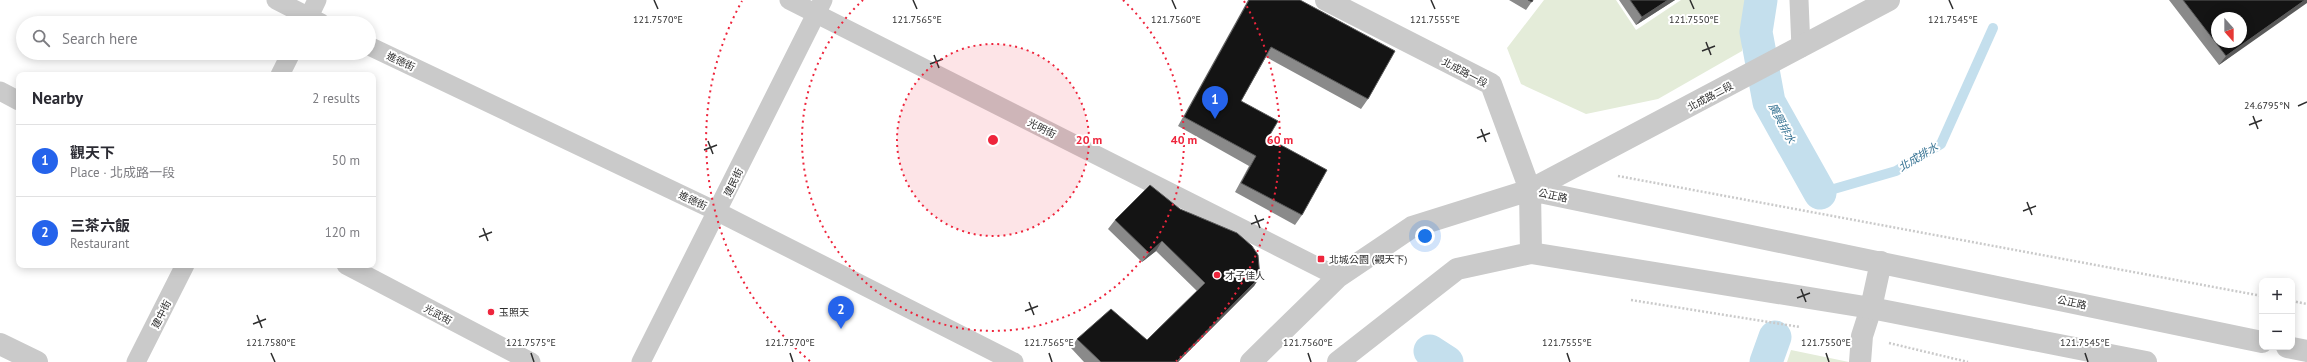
<!DOCTYPE html>
<meta charset="utf-8">
<style>
body{margin:0;font-family:"PT Sans","Noto Sans TC",sans-serif;background:#f2f2f3;color:#2b2b33}
.controls{position:absolute;right:12px;bottom:12px;display:grid;overflow:hidden;border-radius:8px;box-shadow:0 2px 10px #0003}
.controls button{width:36px;height:36px;display:grid;place-items:center;padding:0;border:0;border-bottom:1px solid #e1e1e2;background:#fff;color:#2b2b33;font:20px sans-serif}
.compass{position:absolute;left:2211px;top:12px;width:36px;height:36px;border-radius:50%;background:#fff;box-shadow:0 2px 10px #0003;rotate:159deg}
.you{position:absolute;left:1425px;top:236px;width:14px;height:14px;margin:-10px;border:3px solid #fff;border-radius:50%;background:#1a73e8;box-shadow:0 0 0 6px #1a73e833}
.badge{display:grid;place-items:center;width:26px;height:26px;border-radius:50%;background:#2563eb;color:#fff;font-size:13px;font-weight:700}
.pin{position:absolute;translate:-50% -33px;filter:drop-shadow(0 1px 2px #0008)}
.pin::after{content:'';position:absolute;top:21px;width:14px;height:12px;background:inherit;clip-path:polygon(0 0,100% 0,50% 100%)}
.list{margin:0;padding:0;list-style:none}
h2{display:flex;justify-content:space-between;align-items:center;height:52px;margin:0;padding:0 16px;font-size:17px}
h2 small{font-size:13px;font-weight:400;color:#7c7c81}
.list li{display:grid;grid-template-columns:26px 1fr auto;gap:12px;align-items:center;box-sizing:border-box;height:72px;padding:0 16px;border-top:1px solid #e1e1e2}
.list b{display:block;font-size:15px;white-space:nowrap}
.list p{margin:0;font-size:13px;white-space:nowrap;color:#7c7c81}
.list em{font-size:13px;font-style:normal;color:#7c7c81}
.icon{flex:none;width:22px;height:22px;fill:none;stroke:currentColor;stroke-width:2;stroke-linecap:round;stroke-linejoin:round}
.map{position:relative;flex:none;width:2307px;height:362px;overflow:hidden}
.search{position:absolute;background:#fff;box-shadow:0 2px 10px #0003;left:16px;top:16px;width:360px;height:44px;display:flex;align-items:center;gap:10px;box-sizing:border-box;padding:0 14px;border-radius:22px;color:#7c7c81;font-size:15px}
.panel{position:absolute;background:#fff;box-shadow:0 2px 10px #0003;left:16px;top:72px;width:360px;height:196px;border-radius:8px}
.map>svg:first-child{display:block}
</style>
<div class="map">
<svg width="2307" height="362" viewBox="0 0 2307 362">
<rect width="100%" height="100%" fill="#fff"/>
<path fill="#e4ecd9" d="M1544,0H1616L1636,30L1681,0H1746L1742,51L1658,99L1586,114L1521,84L1507,48Z
M1791,350L1849,362H1787Z"/>
<g fill="none" stroke-linecap="round" stroke-linejoin="round">
<path stroke="#c4dfed" stroke-width="10" d="M1820,193L1896,171L1941,144L1993,28"/>
<path stroke="#c4dfed" stroke-width="33" d="M1761,0L1756,32L1769,102L1820,193
M1430,351L1447,362
M1766,362L1775,337"/>
<path stroke="#cacaca" stroke-width="2.5" stroke-dasharray="2 2" stroke-linecap="butt" d="M1618,176L2262,296
M1631,300L1800,327
M2292,301L2307,304
M1889,343L1968,362"/>
<path stroke="#cacaca" stroke-width="19" d="M276,0L321,23
M789,0L1338,277
M1799,0L1801,48
M306,23L317,0
M369,46L718,212L1014,362
M280,75L291,53
M0,91L19,101
M346,265L531,362
M136,362L185,265
M641,362L823,0"/>
<path stroke="#cacaca" stroke-width="22" d="M1530,190L1889,0
M0,344L37,362
M1860,362L1862,336L1871,308"/>
<path stroke="#cacaca" stroke-width="22" d="M1326,0L1491,84L1530,190L1531,253
M1871,308L1881,262
M2287,347L2307,351
M1251,362L1338,277L1412,227L1530,190L2262,342
M1338,362L1457,269L1531,253L1871,308L2146,362"/>
</g>
<path fill="#8a8a8a" d="M1248,0H1300L1368,99L1361,109L1266,57L1241,101L1268,138L1302,215L1295,225L1235,192L1249,166L1178,126Z
M1509,0H1533L1526,10Z
M1619,0H1675L1636,25Z
M2169,0H2307L2219,65Z
M1115,220L1260,277L1254,286L1178,362H1084L1071,348L1077,339L1147,340L1197,291L1156,251L1142,262L1108,229Z"/>
<path fill="#5a5a5a" d="M1668,0H1675L1636,25L1642,17Z
M2305,0H2307V3L2219,65L2226,56Z
M1162,241L1156,251L1142,262L1149,253Z
M1260,277L1254,286L1178,362H1176Z"/>
<path fill="#141414" stroke="#5a5a5a" fill-rule="evenodd" d="M1249,0H1300L1395,51L1368,99L1271,47L1241,101L1278,121L1268,138L1327,170L1302,215L1241,183L1256,156L1184,117Z
M1528,0H1533L1532,2Z
M1630,0H1668L1642,17Z
M2183,0H2305L2226,56ZM2217,18H2241V42H2217Z
M1150,185L1180,209L1237,233L1252,246L1258,255L1260,277L1176,362H1101L1077,339L1111,309L1147,340L1205,283L1162,241L1149,253L1115,220Z"/>
<path fill="none" stroke="#2d2d2d" stroke-width="1.5" d="M654,0L658,9M913,0L917,9M1172,0L1176,9M1431,0L1435,9M1690,0L1694,9M1949,0L1953,9M1706,42L1711,55M1702,51L1715,46M934,55L939,68M930,64L943,59M2298,106L2307,102M2253,116L2258,129M2249,125L2262,120M1481,129L1486,142M1477,138L1490,133M708,141L713,154M704,150L717,145M2027,202L2032,215M2023,211L2036,206M1255,215L1260,228M1251,224L1264,219M483,228L488,241M479,237L492,232M1801,289L1806,302M1797,298L1810,293M1029,302L1034,315M1025,311L1038,306M257,315L262,328M253,324L266,319M271,353L275,362M531,353L534,362M790,353L793,362M1049,353L1052,362M1308,353L1311,362M1567,353L1570,362M1826,353L1829,362M2085,353L2088,362"/>
<circle cx="993" cy="140" r="96" fill="#ee253c" fill-opacity=".12"/>
<g fill="none" stroke="#ee253c" stroke-width="2" stroke-dasharray="2 4">
<circle cx="993" cy="140" r="96"/>
<path d="M1123 0A191 191 0 1 1 863 0"/>
<path d="M810 361A287 287 0 0 1 742 1M1244 1A287 287 0 0 1 1176 361"/>
</g>
<g fill="#ee253c" stroke="#fff" stroke-width="1.5">
<rect x="1317" y="255" width="8" height="8" rx="2"/>
<circle cx="1217" cy="275" r="4"/>
<circle cx="491" cy="312" r="4"/>
</g>
<g text-anchor="middle" stroke-width="4" stroke-linejoin="round" paint-order="stroke">
<g font-size="10" fill="#2d2d2d" stroke="#fff">
<text transform="translate(401 61) rotate(25)" y="4">進德街</text>
<text transform="translate(1465 72) rotate(28)" y="4">北成路一段</text>
<text transform="translate(1710 96) rotate(-28)" y="4">北成路二段</text>
<text transform="translate(1042 128) rotate(27)" y="4">光明街</text>
<text transform="translate(733 182) rotate(-64)" y="4">建民街</text>
<text transform="translate(1553 195) rotate(12)" y="4">公正路</text>
<text transform="translate(693 200) rotate(25)" y="4">進德街</text>
<text transform="translate(2072 302) rotate(12)" y="4">公正路</text>
<text transform="translate(161 314) rotate(-63)" y="4">建中街</text>
<text transform="translate(438 314) rotate(28)" y="4">光武街</text>
</g>
<g font-size="10" fill="#2d2d2d" stroke="#fff" text-anchor="start">
<text x="1329" y="263">北城公園 (觀天下)</text>
<text x="1225" y="279">才子佳人</text>
<text x="499" y="316">玉照天</text>
</g>
<g font-size="11" font-style="italic" fill="#377393" stroke="#fff">
<text transform="translate(1782 123) rotate(62)" y="4">廣興排水</text>
<text transform="translate(1918 157) rotate(-31)" y="4">北成排水</text>
</g>
</g>
<g font-size="10" text-anchor="middle" fill="#2d2d2d" stroke="#fff" stroke-width="4" stroke-linejoin="round" paint-order="stroke">
<text x="1435" y="23">121.7555°E</text>
<text x="658" y="23">121.7570°E</text>
<text x="917" y="23">121.7565°E</text>
<text x="1176" y="23">121.7560°E</text>
<text x="1694" y="23">121.7550°E</text>
<text x="1953" y="23">121.7545°E</text>
<text x="2267" y="109">24.6795°N</text>
<text x="271" y="346">121.7580°E</text>
<text x="531" y="346">121.7575°E</text>
<text x="790" y="346">121.7570°E</text>
<text x="1049" y="346">121.7565°E</text>
<text x="1308" y="346">121.7560°E</text>
<text x="1567" y="346">121.7555°E</text>
<text x="1826" y="346">121.7550°E</text>
<text x="2085" y="346">121.7545°E</text>
</g>
<circle cx="993" cy="140" r="6" fill="#ee253c" stroke="#fff" stroke-width="2"/>
<g font-size="12" text-anchor="middle" font-weight="bold" fill="#ee253c" stroke="#fff" stroke-width="4" stroke-linejoin="round" paint-order="stroke">
<text x="1089" y="144">20 m</text>
<text x="1184" y="144">40 m</text>
<text x="1280" y="144">60 m</text>
</g>
</svg>
<div class="controls">
<button>+</button>
<button>−</button>
</div>
<svg class="compass" viewBox="-18 -18 36 36"><path d="M0-13l5 13h-10z" fill="#e53935"/><path d="M0 13l5-13h-10z" fill="#7c7c81"/></svg>
<div class="you"></div>
<div class="pin badge" style="left:1215px;top:119px">1</div>
<div class="pin badge" style="left:841px;top:329px">2</div>
<div class="search"><svg class="icon" aria-label="search" viewBox="0 0 24 24"><circle cx="10" cy="10" r="6"/><path d="M15 15l6 6"/></svg>Search here</div>
<section class="panel">
<h2>Nearby<small>2 results</small></h2>
<ul class="list">
<li><span class="badge">1</span><div><b>觀天下</b><p>Place · 北成路一段</p></div><em>50 m</em></li>
<li><span class="badge">2</span><div><b>三茶六飯</b><p>Restaurant</p></div><em>120 m</em></li>
</ul>
</section>
</div>
